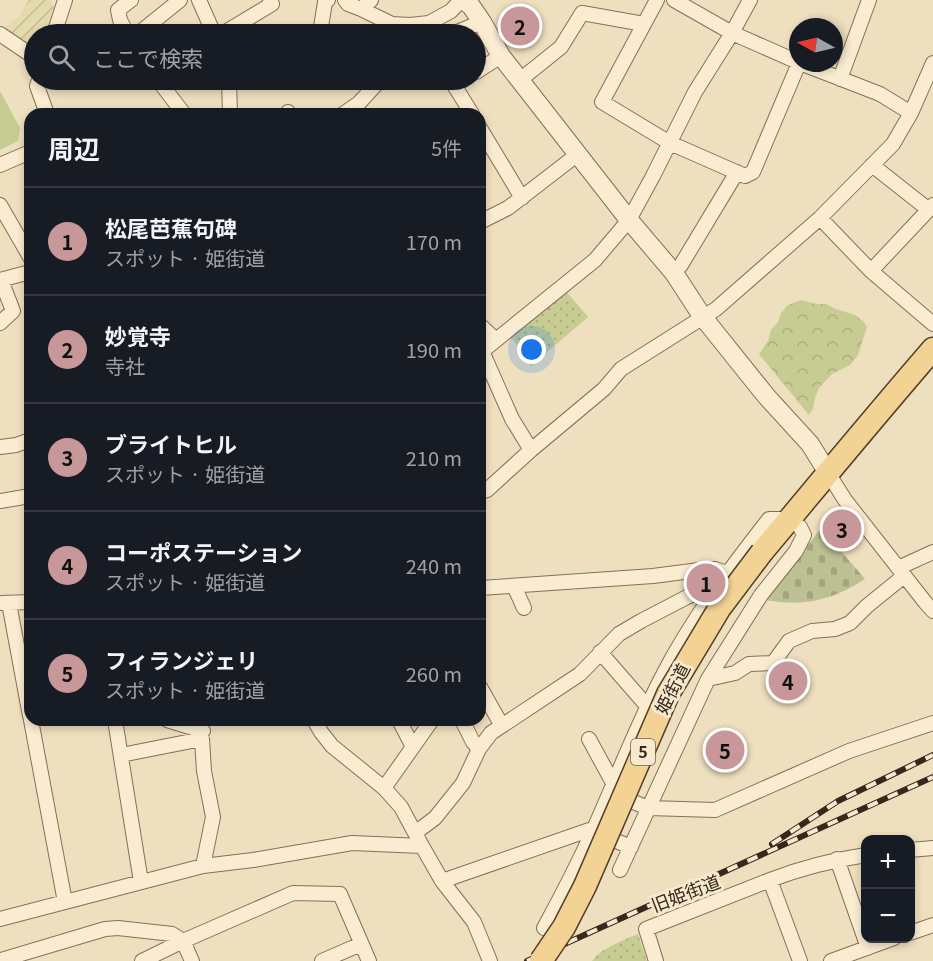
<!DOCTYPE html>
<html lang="ja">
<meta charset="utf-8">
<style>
body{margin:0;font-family:Georgia,"Noto Sans JP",serif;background:#242831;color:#f1f3f6}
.controls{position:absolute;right:18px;bottom:18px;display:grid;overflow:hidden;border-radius:12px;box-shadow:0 3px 9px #0003}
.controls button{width:54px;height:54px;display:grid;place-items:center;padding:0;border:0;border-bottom:2px solid #363941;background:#171b24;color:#f1f3f6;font:30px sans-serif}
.compass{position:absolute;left:789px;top:18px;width:54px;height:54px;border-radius:50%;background:#171b24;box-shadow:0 3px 9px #0003;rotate:278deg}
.you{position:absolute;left:532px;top:350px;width:21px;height:21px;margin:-15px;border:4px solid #fff;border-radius:50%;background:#1a73e8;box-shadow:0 0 0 9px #1a73e833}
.badge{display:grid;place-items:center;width:39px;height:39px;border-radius:50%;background:#c8979a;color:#111;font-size:20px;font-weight:700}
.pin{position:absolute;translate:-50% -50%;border:3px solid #fff;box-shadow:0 2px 6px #0006}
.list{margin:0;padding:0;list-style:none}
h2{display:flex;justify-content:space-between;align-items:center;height:78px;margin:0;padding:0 24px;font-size:26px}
h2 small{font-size:20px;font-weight:400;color:#9ea1a6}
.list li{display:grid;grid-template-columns:39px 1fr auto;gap:18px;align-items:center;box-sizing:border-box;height:108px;padding:0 24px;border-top:2px solid #363941}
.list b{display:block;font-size:22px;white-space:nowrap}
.list p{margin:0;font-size:20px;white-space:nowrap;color:#9ea1a6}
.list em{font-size:20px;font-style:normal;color:#9ea1a6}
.icon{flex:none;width:33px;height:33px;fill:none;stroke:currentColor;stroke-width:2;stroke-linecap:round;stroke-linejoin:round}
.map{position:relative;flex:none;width:933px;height:961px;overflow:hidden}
.search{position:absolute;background:#171b24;box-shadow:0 3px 9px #0003;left:24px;top:24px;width:462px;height:66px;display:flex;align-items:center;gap:15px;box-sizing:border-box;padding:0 21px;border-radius:33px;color:#9ea1a6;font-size:22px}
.panel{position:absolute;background:#171b24;box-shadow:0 3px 9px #0003;left:24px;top:108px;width:462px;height:618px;border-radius:18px}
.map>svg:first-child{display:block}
</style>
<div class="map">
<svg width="933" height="961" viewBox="0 0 933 961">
<defs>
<pattern id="farmland-furrows" width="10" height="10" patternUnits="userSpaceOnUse" patternTransform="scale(1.5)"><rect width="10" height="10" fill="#e4daac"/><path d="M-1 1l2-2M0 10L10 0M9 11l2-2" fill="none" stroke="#c4bb93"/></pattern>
<pattern id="forest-crowns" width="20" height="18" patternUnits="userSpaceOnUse" patternTransform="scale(1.5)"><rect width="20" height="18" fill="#c7cc92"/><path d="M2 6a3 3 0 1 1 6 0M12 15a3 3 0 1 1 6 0" fill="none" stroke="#acaf7d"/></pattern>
<pattern id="cemetery-stones" width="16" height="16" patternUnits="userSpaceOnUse" patternTransform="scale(1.5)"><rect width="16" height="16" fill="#bcc092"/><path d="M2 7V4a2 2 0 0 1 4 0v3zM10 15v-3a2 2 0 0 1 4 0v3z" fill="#a2a57d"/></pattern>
<pattern id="park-dots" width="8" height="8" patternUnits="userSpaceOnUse" patternTransform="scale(1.5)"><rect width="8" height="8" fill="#c7cc92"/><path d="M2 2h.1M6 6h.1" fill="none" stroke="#acaf7d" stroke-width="1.8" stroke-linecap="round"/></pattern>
</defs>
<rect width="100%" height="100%" fill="#eedfbe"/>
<path fill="url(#farmland-furrows)" d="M29,0H50L55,10L46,34H34V52L1,30L19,16Z"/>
<path fill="url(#forest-crowns)" d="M801,300L817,304H826L836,309L855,315L863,321L867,327L858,355L850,365L832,374L819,388L815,398L813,409L809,415L759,354L768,341L771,330L778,322L781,313L788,305Z"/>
<path fill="url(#cemetery-stones)" d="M821,528L865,579C833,600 804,607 766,600Z"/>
<path fill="url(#park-dots)" d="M565,290L588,317L531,366L510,335Z
M638,934L647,961H592C603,947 622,941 638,934Z"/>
<path fill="#c7cc92" d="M0,91L20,128L18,141L0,150Z"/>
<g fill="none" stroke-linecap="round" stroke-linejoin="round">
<defs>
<path id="minor" d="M199,0L214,34
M345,0L348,4L361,9
M371,0L361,9L392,24L410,25L429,23L451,11L461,0
M657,0L602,102L670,143L745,176L753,172L799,63
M674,0L732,33L798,62
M321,27L325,2L328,0
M0,34L34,57
M54,34L65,0
M127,34L120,20L118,10L131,0
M138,34L180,0
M222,34L272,4L270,0
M452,34L482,22
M800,63L880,94L911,113
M476,72L501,56
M840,79L869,0
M39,80L37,86L47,114
M158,80L184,114
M229,80L230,114
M463,80L454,85L472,114
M520,80L561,47L582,13L644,24
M288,112V114
M343,114L359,103L380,80
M480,128L522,198
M0,165L30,152
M872,165L929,210
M0,205L30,257
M820,218L871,271L933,324
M480,222L508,208L578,154
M871,271L933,205
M674,273L681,265L737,172
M0,280L30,272
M0,323L13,311L1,280
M480,325L496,340
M482,351L512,419L531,450
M480,353L595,260L629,220L653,176L695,92L732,33L750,0
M0,447L16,445L30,440
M828,473L845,500L925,602L933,611
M480,492L487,490L531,450L604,389L621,369L716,309L820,218L893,144L911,113L933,63
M0,501L30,496
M898,568L933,552
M514,586L524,608
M480,588L653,576L707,569H715L727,573
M2,603L30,602
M9,603L30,716
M600,652L647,706
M708,679L735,673L749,664L773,663L789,641L812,631L835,629L850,623L867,606L904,576
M480,687L502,726
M31,720L65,902
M115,720L141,882
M167,720L203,731
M314,720L321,732L332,746L384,788L401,807L422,846L442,881L474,922L490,961
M399,720L413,747
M462,720L473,742L479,749
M589,739L613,783
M121,755L202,739L204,771L213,817L203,866
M384,788L432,720
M619,796L648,808L715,810L849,751L933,723
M415,833L435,818L463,783L479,749L491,733L580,674L619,634L641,621L689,596L702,592H713
M910,850L933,848
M837,859L868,948
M620,870L708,679L761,595L796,551L804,535L800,527
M442,881L589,830L631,847
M0,919L203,866L253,860L352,843L422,846
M544,928C561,897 578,864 593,831C616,780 636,727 662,677C691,620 730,569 769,519H789
M910,933L933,925
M1,961V960L105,929L118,928L172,934L183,941L192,961
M142,961L183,941L293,893L340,894L369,961
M322,961L361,944
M656,961L646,929L770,880
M800,961L770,880C801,868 833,860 866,855
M831,961L894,938"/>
<path id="tertiary" d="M463,0L471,6L482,22L501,56L629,220L674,273L702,316L767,397L810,444L828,473"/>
<path id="primary" d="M762,552C819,484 875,416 933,349"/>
</defs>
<use href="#minor" stroke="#876f57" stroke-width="16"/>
<use href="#tertiary" stroke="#876f57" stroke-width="20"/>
<use href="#primary" stroke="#543e2b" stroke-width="25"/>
<use href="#minor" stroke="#f9ecd1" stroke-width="14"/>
<use href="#tertiary" stroke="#f9ecd1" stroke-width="18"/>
<use href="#primary" stroke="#f3d394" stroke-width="22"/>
<defs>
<path id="rail" d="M772,844L838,801L933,755
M527,961L933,777"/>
</defs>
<use href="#rail" stroke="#36281c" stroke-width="6"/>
<use href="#rail" stroke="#f6e9ce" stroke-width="4" stroke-dasharray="11" stroke-linecap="butt"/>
<defs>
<path id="primary-bridge" d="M541,961L564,927L585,886L668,694L719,609L762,552"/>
</defs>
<use href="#primary-bridge" stroke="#543e2b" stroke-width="25" stroke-linecap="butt"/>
<use href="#primary-bridge" stroke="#f3d394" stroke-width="22"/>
</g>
<g text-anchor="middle" stroke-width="6" stroke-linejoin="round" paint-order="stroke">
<rect fill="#f6e9ce" stroke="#706251" stroke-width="1.5" x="631" y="739" width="24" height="26" rx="4.5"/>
<g font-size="16" font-weight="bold" fill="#36281c">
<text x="643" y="758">5</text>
</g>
<g font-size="18" fill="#36281c" stroke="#f6e9ce">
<text transform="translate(673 689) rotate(-63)" y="6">姫街道</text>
<text transform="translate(686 894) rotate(-21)" y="6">旧姫街道</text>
</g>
</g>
</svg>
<div class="controls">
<button>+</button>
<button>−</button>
</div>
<svg class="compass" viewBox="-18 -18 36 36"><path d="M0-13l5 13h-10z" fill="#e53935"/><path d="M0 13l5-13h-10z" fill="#9ea1a6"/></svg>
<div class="you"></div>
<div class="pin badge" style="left:706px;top:583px">1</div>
<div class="pin badge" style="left:520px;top:26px">2</div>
<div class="pin badge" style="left:842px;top:529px">3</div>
<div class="pin badge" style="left:788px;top:681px">4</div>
<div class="pin badge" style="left:725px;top:750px">5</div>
<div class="search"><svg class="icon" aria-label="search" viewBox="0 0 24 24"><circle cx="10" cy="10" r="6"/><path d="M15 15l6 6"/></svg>ここで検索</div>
<section class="panel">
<h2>周辺<small>5件</small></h2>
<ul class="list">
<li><span class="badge">1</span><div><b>松尾芭蕉句碑</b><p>スポット · 姫街道</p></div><em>170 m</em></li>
<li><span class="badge">2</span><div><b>妙覚寺</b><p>寺社</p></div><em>190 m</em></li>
<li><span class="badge">3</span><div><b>ブライトヒル</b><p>スポット · 姫街道</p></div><em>210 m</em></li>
<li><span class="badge">4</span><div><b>コーポステーション</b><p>スポット · 姫街道</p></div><em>240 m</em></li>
<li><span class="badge">5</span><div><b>フィランジェリ</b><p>スポット · 姫街道</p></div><em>260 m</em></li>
</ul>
</section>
</div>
